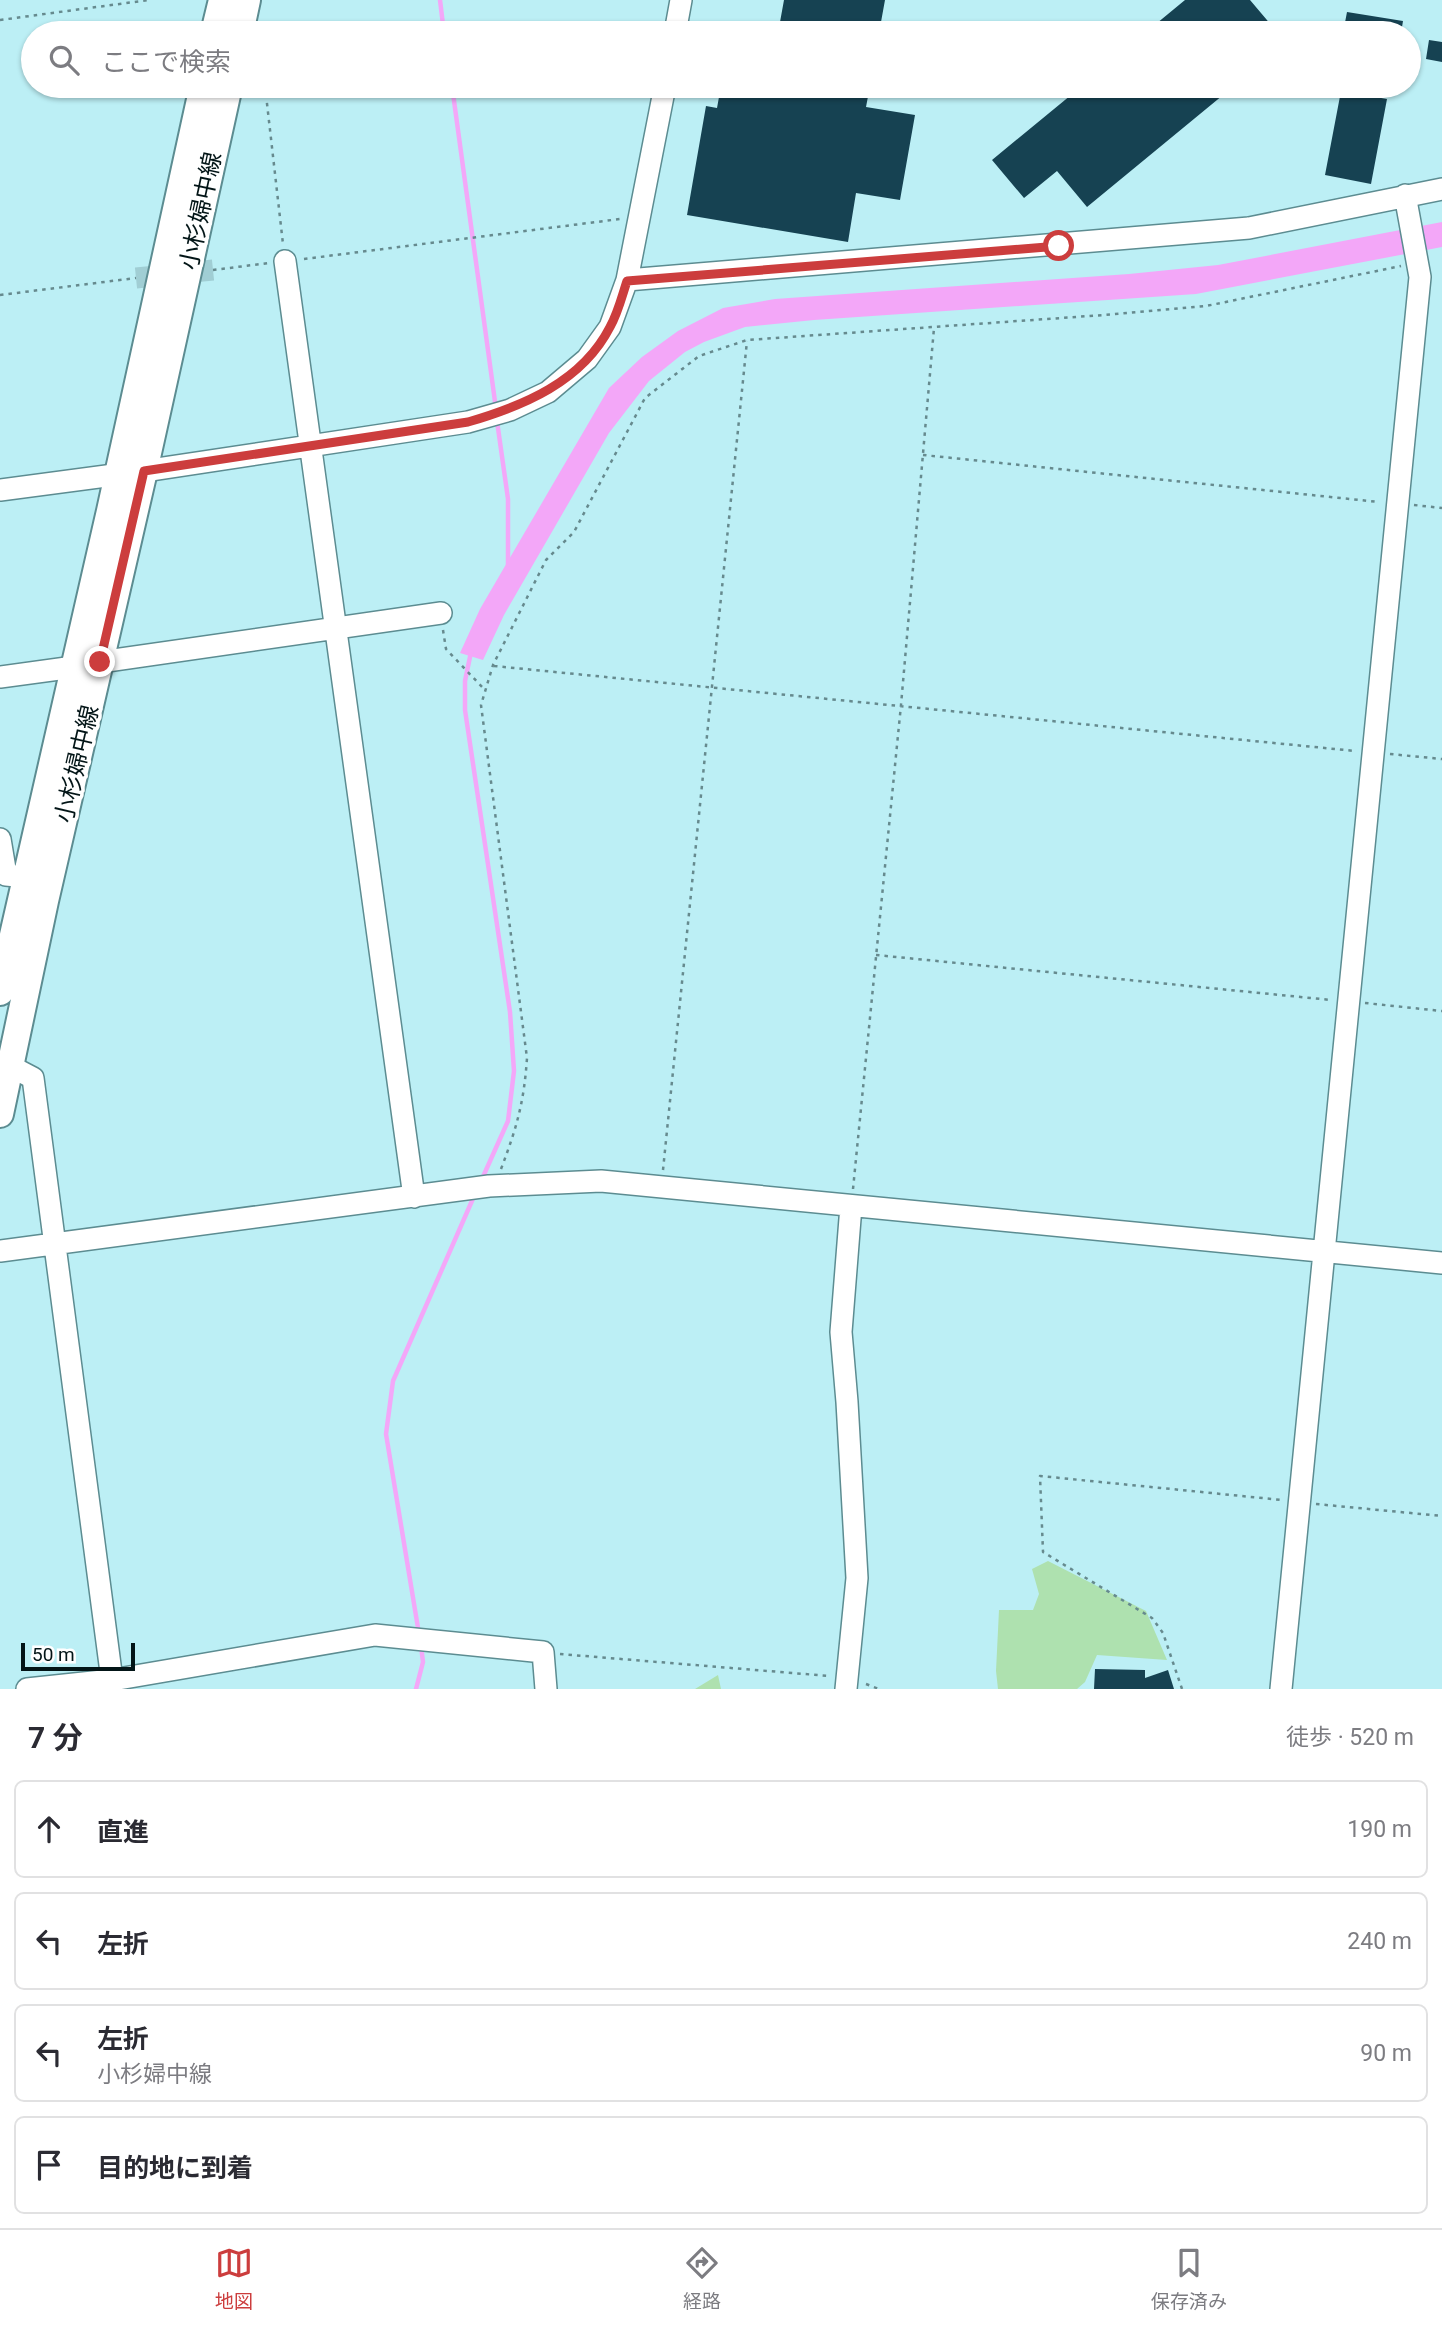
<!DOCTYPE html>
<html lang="ja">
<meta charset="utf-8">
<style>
body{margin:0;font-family:Roboto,"Noto Sans JP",sans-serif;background:#f2f2f3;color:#2b2b33}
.scale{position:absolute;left:21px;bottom:18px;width:114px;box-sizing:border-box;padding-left:7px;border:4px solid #031517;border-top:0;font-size:19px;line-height:24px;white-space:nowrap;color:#031517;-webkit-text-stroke:5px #fff;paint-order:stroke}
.stop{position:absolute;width:21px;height:21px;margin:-16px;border:5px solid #cc3d3d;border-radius:50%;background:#fff}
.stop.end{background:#cc3d3d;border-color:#fff;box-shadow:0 2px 7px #0008}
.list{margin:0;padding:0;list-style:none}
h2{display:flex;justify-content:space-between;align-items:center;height:91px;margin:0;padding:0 28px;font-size:30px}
h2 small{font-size:23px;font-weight:400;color:#7c7c81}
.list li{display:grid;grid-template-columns:46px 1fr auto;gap:21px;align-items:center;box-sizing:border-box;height:98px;margin:0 14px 14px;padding:0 14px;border:2px solid #e1e1e2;border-radius:10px}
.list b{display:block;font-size:26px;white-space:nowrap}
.list p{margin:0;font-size:23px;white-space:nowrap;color:#7c7c81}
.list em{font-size:23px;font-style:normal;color:#7c7c81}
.icon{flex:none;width:38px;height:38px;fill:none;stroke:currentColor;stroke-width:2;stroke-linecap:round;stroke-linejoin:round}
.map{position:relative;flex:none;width:1442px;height:1689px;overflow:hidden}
.search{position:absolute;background:#fff;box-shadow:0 2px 5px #0004;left:21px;right:21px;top:21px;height:77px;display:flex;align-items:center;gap:18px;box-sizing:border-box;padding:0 24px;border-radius:38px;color:#7c7c81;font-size:26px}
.sheet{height:539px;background:#fff}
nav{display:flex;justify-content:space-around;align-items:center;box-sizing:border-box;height:98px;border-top:2px solid #e1e1e2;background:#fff;font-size:19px;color:#7c7c81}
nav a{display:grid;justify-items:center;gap:4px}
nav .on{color:#cc3d3d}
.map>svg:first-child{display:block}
</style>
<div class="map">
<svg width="1442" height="1689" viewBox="0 0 1442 1689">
<rect width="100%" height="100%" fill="#bceff5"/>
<path fill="#aee1af" d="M1048,1561L1146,1611L1167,1660L1097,1655L1085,1682L1077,1689H998L996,1671L999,1610H1033L1039,1594L1032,1569Z
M718,1675L721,1689H695Z"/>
<path fill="#f3a7f8" d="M1442,222V247L1196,294L814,320L745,327L704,342L685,352L649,381L609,433L504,615L483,660L460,653L480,609L609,388L642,357L678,331L723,308L775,299L1129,274L1218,265Z"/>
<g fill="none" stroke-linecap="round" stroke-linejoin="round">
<path stroke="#f3a7f8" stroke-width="4.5" d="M440,0L444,33
M452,86L496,409
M497,421L508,499V565
M471,652L465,681V710L510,1012L514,1071L508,1121L482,1179
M419,1634L386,1434L393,1381L475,1194
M416,1689L423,1662L421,1646"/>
</g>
<path fill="#164252" d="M784,0H885L879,33H778Z
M1185,0H1250L1278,33H1145Z
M1347,12L1403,21L1401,33H1343Z
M1429,40L1442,42V62L1426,59Z
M721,86L769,88V86H870L866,107L915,115L900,200L856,193L848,242L687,215L706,106L717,108Z
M1082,86H1234L1087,207L1057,171L1024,198L992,160Z
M1341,91L1387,99L1371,184L1325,175Z
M1095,1669L1145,1670V1678L1168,1670L1174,1689H1094Z"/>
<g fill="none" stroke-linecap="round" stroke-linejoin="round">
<path stroke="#a0ced4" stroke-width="21" stroke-dasharray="21 10" stroke-linecap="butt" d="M136,278L213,270"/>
<defs>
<path id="minor" d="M675,33L681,0
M285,261L414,1197
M627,280L1249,228L1442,189
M0,490L144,471L468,422L510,410L548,392L587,359L610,327L627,280L665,86
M100,662L441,613
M0,677L74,667
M0,839L6,875L27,877
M10,1066L33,1078L112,1680
M0,1251L489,1186L601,1181L1442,1263
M27,1689L112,1680L375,1635L543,1652L546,1689
M846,1689L857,1578L847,1402L841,1332L851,1206
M1281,1689L1420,277L1405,195"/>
<path id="major" d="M214,33L222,0
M240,33L247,0
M0,992L110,511L203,86
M0,1114L45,901L144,471L229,86"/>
</defs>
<use href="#minor" stroke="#5c8c91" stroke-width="24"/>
<use href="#major" stroke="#5c8c91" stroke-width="30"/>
<path stroke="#668a8e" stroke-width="2.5" stroke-dasharray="3.5 5" stroke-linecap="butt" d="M0,20L149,0
M265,86L283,244
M304,259L620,219
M213,270L269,263
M0,295L136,278
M923,455L1379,502
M1414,505L1442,508
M443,630L446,649L484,689
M494,666L1355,751
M1390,754L1442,759
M876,955L1331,1000
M1365,1003L1442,1011
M501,1169C517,1127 524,1102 527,1058L481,705L493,665L546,560L574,532L645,398L699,356L747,340L1104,315L1206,306L1401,266
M663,1170L747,341
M853,1189L901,705L934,328
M1316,1504L1442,1516
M560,1654L829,1676
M866,1684L879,1689
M1182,1689L1163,1633L1152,1618L1043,1552L1040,1476L1282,1500"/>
<use href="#minor" stroke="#fff" stroke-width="21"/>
<use href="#major" stroke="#fff" stroke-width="26"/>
</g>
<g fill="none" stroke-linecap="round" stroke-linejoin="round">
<path stroke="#cc3d3d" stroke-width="9" d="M100,662L144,471L468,422C523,406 582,382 610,327C618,313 622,296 627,281L1059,246"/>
</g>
<g text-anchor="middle" stroke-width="7" stroke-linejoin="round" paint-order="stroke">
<g font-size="24" fill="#031517" stroke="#fff">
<text transform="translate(201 211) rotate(-78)" y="8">小杉婦中線</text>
<text transform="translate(77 764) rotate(-77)" y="8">小杉婦中線</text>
</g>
</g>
</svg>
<div class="scale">50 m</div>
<div class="stop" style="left:1059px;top:246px"></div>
<div class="stop end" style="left:100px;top:662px"></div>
<div class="search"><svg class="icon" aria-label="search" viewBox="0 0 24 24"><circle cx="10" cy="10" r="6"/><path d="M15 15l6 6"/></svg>ここで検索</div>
</div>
<section class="sheet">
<h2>7 分<small>徒歩 · 520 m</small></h2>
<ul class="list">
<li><svg class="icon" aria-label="ahead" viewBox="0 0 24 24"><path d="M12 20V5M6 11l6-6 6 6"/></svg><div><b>直進</b></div><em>190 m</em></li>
<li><svg class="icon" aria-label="left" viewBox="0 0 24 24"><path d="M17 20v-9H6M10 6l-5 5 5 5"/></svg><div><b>左折</b></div><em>240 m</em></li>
<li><svg class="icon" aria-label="left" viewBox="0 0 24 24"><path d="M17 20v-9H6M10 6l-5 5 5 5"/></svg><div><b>左折</b><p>小杉婦中線</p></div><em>90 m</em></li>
<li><svg class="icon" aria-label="arrive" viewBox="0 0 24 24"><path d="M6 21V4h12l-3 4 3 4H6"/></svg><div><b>目的地に到着</b></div></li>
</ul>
</section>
<nav>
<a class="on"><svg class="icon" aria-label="map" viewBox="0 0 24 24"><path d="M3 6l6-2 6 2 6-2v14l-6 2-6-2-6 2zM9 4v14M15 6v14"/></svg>地図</a>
<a><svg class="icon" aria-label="directions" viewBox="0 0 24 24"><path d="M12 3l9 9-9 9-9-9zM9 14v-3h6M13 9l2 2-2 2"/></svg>経路</a>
<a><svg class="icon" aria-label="saved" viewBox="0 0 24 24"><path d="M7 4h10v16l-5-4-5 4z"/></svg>保存済み</a>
</nav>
